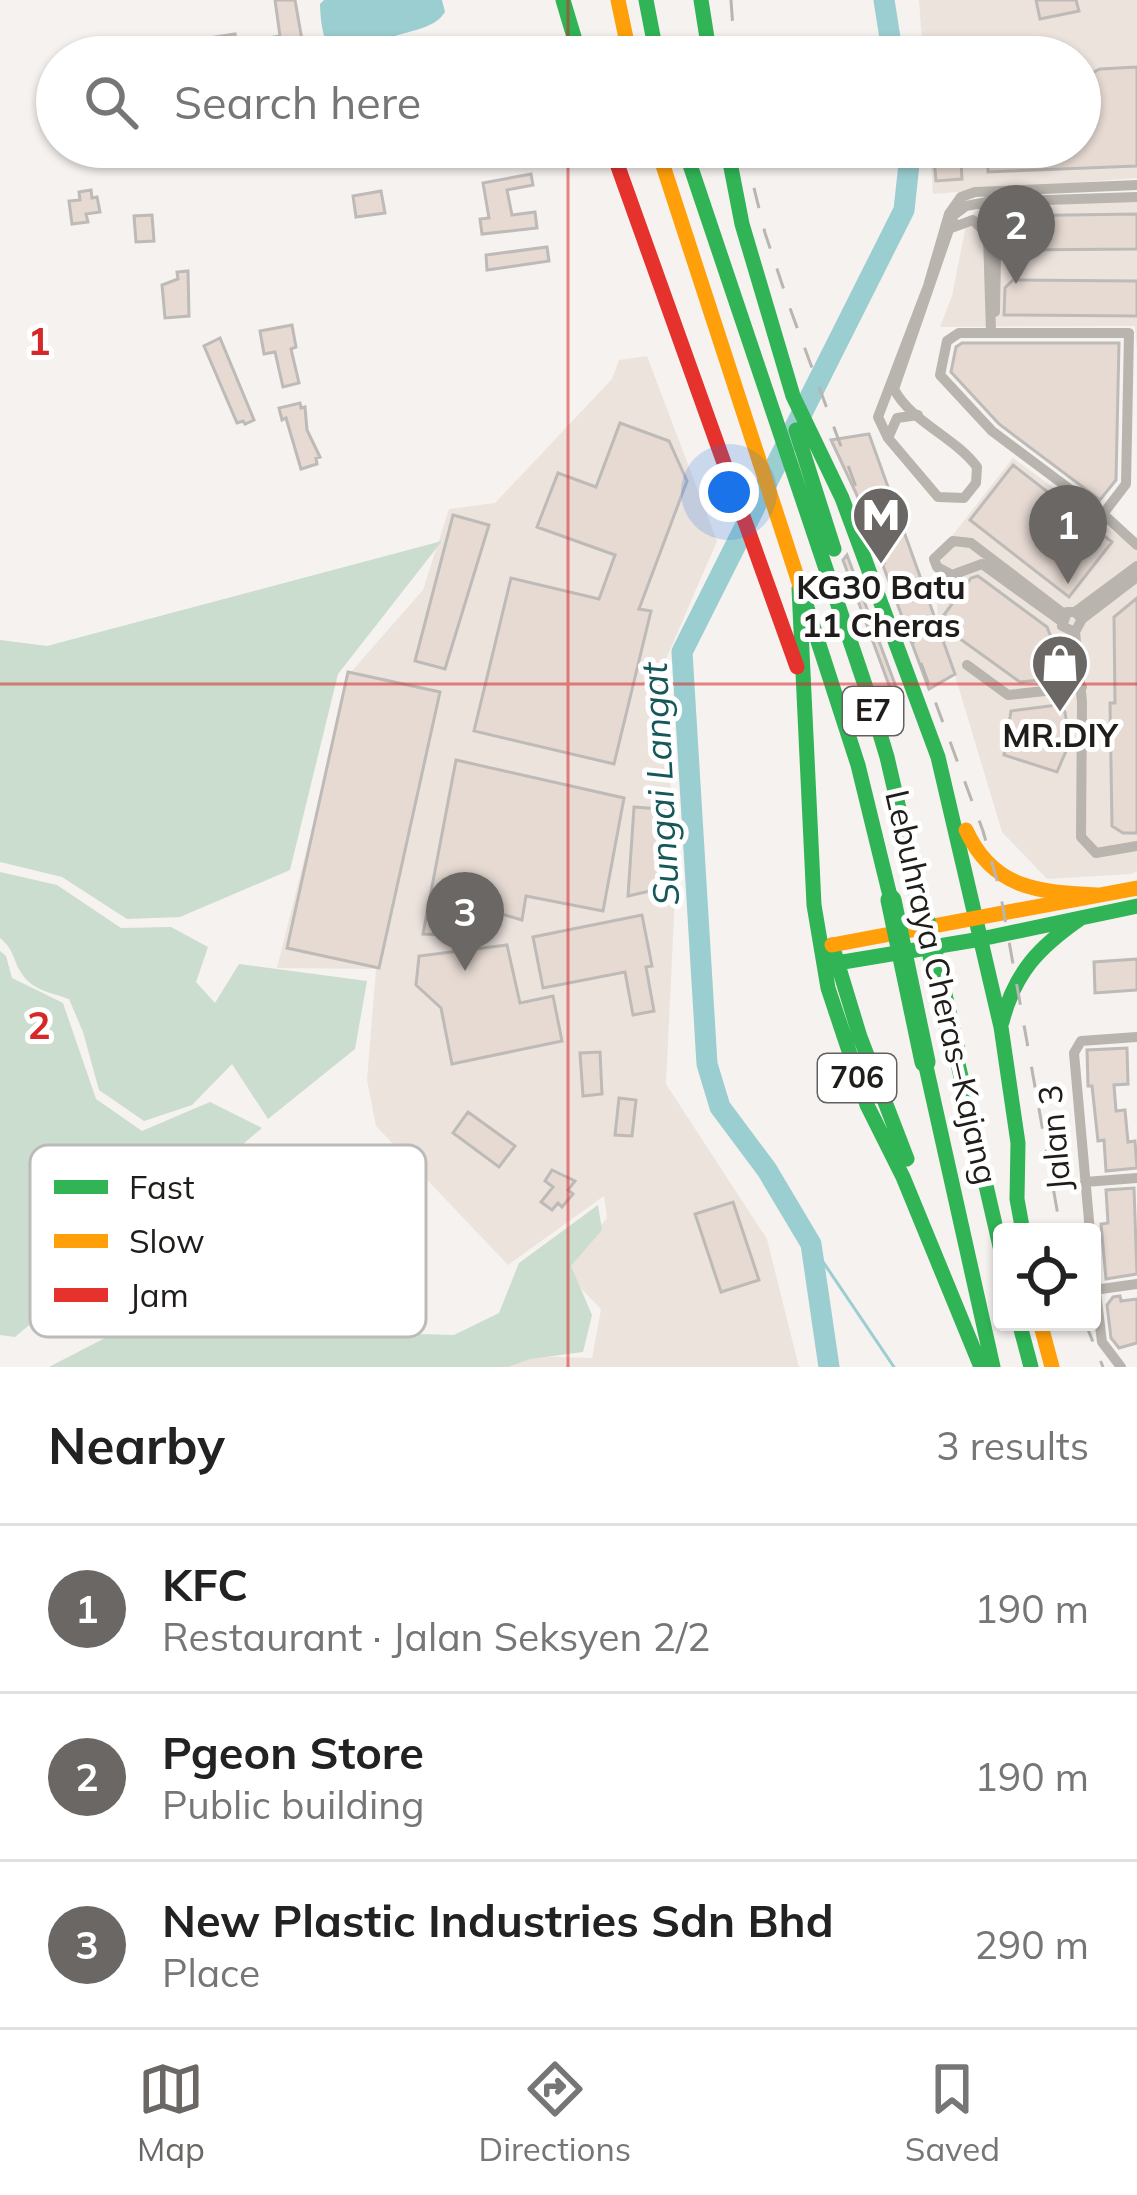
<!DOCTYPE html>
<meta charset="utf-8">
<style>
body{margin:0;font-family:Mulish,sans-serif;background:#f2f2f2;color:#222}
.controls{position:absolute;right:36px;bottom:36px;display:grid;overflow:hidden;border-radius:12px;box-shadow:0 3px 9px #0004}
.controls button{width:108px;height:108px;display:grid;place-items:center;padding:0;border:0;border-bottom:3px solid #e0e0e0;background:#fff;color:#222;font:60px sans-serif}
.you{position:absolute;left:729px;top:492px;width:42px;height:42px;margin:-30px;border:9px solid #fff;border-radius:50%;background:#1a73e8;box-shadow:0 0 0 18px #1a73e833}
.badge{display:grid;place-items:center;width:78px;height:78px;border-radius:50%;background:#6a6765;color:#fff;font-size:39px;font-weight:700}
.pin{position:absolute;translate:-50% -99px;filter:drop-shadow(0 3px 6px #0008)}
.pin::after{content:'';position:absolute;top:63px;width:42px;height:36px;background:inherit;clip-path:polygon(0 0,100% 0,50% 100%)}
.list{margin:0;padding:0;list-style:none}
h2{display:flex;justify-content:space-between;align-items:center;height:156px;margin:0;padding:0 48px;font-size:51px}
h2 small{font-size:39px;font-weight:400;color:#767676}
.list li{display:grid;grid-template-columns:78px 1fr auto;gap:36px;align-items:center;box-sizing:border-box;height:168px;padding:0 48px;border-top:3px solid #e0e0e0}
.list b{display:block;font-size:45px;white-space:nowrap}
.list p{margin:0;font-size:39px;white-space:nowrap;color:#767676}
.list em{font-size:39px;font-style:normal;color:#767676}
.icon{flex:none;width:66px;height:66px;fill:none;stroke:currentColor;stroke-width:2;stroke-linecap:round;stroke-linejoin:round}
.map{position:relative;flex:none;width:1137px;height:1367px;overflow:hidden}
.search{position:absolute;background:#fff;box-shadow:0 3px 9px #0004;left:36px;right:36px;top:36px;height:132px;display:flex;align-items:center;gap:30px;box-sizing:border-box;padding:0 42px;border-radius:66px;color:#767676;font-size:45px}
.sheet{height:660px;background:#fff}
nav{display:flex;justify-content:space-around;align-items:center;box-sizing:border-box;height:168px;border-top:3px solid #e0e0e0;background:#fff;font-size:33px;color:#767676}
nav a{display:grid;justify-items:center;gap:6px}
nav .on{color:#6a6765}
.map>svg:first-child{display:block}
</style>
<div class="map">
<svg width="1137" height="1367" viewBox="0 0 1137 1367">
<rect width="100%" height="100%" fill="#f6f2ef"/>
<path fill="#ede3dd" d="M919,0H1137V178L933,194L930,147H1080V57H923Z
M1137,198V351L1135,326L940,327L952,296L967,220L980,207Z
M647,356L717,541L663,666L676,875L666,1084L767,1239L799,1367H502L529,1356L592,1358L601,1309L563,1270L607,1218L604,1196L508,1265L376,1126L367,1080L376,969L277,968L351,672L423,590L449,509L495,503L612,379L619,360Z
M1013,458L1129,543L1137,537V871L1131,874L1047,879L1002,832L938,619L934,559Z"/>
<path fill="#caddce" d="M442,541L338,674L290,870L180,917L127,919L62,877L0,862V640L47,646Z
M0,872L57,885L121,928L171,927L208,947L196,982L215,1003L239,964L367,981L355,1049L268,1119L232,1064L192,1105L144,1121L99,1090L83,1032L69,999C52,993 32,990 22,974C12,959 15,950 0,938Z
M0,951L6,956L12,978L63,1003L96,1099L142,1131L210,1102L262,1128L15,1337L0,1335Z
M598,1205L602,1230L571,1266L592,1315L583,1352L530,1359L508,1367H49L157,1311L343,1332L454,1335L499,1313L519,1263Z"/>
<path fill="#9bced0" d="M324,0H442L445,12C435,28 413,30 395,36C350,50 322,75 320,4Z"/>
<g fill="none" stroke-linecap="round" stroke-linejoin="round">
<path stroke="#9bced0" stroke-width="3" d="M811,1244L894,1367"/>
<path stroke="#9bced0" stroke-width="21" d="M884,0L893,57
M829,1367L811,1244L767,1170L720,1107L707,1064L682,652L904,210L909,164L907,147"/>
</g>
<path fill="#e6dad2" stroke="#bdbab8" stroke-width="3" d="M275,0H295L305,57H266L265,49L260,50L258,40L280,36Z
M1036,0H1076L1079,11L1040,19Z
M235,34L238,57H204L202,39Z
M1137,67V166L988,172V147H1080V79L1100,69Z
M933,147H960L962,179L936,181Z
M531,174L533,185L507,190L512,215L535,212L537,228L482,234L480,219L489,218L483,183Z
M91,190L92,198L97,197L100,212L86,214L88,222L72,224L69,201L80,200L79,192Z
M381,191L385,213L356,217L353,196Z
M1137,214V249L1011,250L1006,244V216Z
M152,215L154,241L136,242L134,216Z
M547,247L549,261L487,270L486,255Z
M188,271L189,316L165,318L162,285L178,279L177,272Z
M1013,280L1137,281V316L1004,315L1005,288Z
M292,325L296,347L291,349L299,383L283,387L275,352L264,354L260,331Z
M220,338L254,420L245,424L243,421L237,423L204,346Z
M962,343H1119L1116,480L1100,500L999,424L951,372L956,347Z
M300,403L301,408L305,407L307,430L320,457L316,458L317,464L301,469L286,418L282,420L279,408Z
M620,423L669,441L687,481L639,609L651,611L614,764L474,731L511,578L599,599L615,555L537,527L558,473L596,487Z
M869,434L955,674L929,689L856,493L831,440Z
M1013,465L1112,542L1069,597L970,520Z
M453,515L489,525L445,669L415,661Z
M847,555L899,695L893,696L843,560Z
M978,576L1047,627L1065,672L1050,679L1020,682L938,623L971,578Z
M1137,598V833H1123L1112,826L1110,703H1115L1114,617Z
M348,672L440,692L379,968L287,948Z
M1057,705L1065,712L1068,732L1066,751L1057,772L1004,755L1011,711Z
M456,760L624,798L603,911L526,896L522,920L478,907L474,936L423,934Z
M634,807L673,810L667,887L628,896Z
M642,915L652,966L646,967L654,1011L633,1015L625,972L543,988L533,937Z
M507,945L520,1003L553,996L562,1041L452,1064L441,1008L416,985L419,956Z
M1137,959V990L1095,993L1094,962Z
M1127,1048L1128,1084L1114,1085L1116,1111L1125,1110L1128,1142L1135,1141L1137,1168L1106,1171L1104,1140L1098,1141L1092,1086H1088L1087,1050Z
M600,1052L602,1094L583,1096L580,1053Z
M619,1098L636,1100L632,1136L615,1135Z
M468,1112L515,1146L499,1167L453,1133Z
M552,1170L575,1181L568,1190L573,1194L562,1207L558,1203L552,1210L541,1202L553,1187L545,1181Z
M1134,1188L1137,1274L1106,1279L1101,1224L1108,1223L1106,1190Z
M733,1202L759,1280L721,1292L695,1214Z
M1120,1296L1121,1301L1137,1299V1343L1119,1348L1111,1338L1107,1305L1113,1297Z"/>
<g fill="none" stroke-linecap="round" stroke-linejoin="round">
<path stroke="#b9b4ad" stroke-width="10" d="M1137,185L975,192L961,197L949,214L928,286L878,417L888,438L938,497L964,498L976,483L977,467C955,437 911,422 894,389L954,215L966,206L987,202L1137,197
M951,228L973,220L987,234
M995,312L997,201
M991,333L987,202L991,197
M888,438L897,418L918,415
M1103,514L1126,484L1129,333H959L947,341L940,375L992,431L1103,514L1137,545
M1075,612L1137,566
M1082,619L1137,577
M1061,621L982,564L952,575L937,567L934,559L953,541L971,543L1064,614
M1075,632L1062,626L1067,612H1075L1082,619L1075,632L1082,702L1081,837L1096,853L1137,846
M967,665L1008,695L1082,687
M1085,1182L1137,1178
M1090,1232L1074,1053L1081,1041L1137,1037
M1092,1260L1102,1342L1121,1367
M1094,1290L1137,1284"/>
<path stroke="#30b455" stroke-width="15" d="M563,0L580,57
M646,0L657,57
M701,0L710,57
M684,147L867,691L887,757L918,891
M727,147L742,224L793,396L842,498L938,757L1001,1027L1018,1143L1017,1199L1023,1232
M796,430L834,549
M799,588L814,905L828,988L867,1105L903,1177L981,1367
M802,592L858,765L891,900
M832,945L860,1037L907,1159
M837,963L981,939L1137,906
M1002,1022C1015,972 1039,947 1081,918
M956,1055L1002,1255
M925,1062L993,1367
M1019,1322L1031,1367"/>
<path stroke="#ff9f0a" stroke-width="15" d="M618,0L630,57
M657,147L802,592
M966,830C993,889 1038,892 1097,895
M832,945L1137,888
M1040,1322L1052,1367"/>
<path stroke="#e5322d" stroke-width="15" d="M611,147L797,667"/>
<path stroke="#b9b5b0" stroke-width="3" stroke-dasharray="21 21" stroke-linecap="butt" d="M731,0L735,57
M744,147L765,233L791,311L983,831L1000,891L1061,1232
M1085,1322L1103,1367"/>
<path stroke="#30b455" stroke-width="21" d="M918,891L956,1055
M891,900L925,1062"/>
</g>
<path fill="none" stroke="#d62828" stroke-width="3" stroke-opacity="0.55" d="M568,0V57M568,147V1367M0,684H1137"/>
<defs>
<symbol id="metro-pin" viewBox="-11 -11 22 30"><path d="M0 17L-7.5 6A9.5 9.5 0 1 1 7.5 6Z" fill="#6a6765" stroke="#fff"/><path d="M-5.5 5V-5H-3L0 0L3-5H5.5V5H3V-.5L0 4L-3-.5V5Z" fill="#fff"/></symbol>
<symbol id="shop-pin" viewBox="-11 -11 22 30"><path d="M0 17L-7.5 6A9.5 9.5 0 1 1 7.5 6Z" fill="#6a6765" stroke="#fff"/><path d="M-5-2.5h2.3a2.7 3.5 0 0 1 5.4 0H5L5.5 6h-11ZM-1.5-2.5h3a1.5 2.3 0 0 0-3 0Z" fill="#fff"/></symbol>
</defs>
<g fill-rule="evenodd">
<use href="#metro-pin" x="848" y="482" width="66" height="90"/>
<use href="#shop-pin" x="1027" y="630" width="66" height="90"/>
</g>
<g text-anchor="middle" stroke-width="10" stroke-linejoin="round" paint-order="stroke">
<g fill="#fff" stroke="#62605f" stroke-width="3">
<rect x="843" y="687" width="60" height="48" rx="9"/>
<rect x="818" y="1054" width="78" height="48" rx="9"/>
</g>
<g font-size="30" font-weight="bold" fill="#1f1c1a">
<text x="873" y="721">E7</text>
<text x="857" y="1088">706</text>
</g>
<g font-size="33" font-weight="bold" fill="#1f1c1a" stroke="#fff">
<text x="881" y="599">KG30 Batu<tspan x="881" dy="38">11 Cheras</tspan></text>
<text x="1060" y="747">MR.DIY</text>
</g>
<g font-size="33" fill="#1f1c1a" stroke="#fff">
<text transform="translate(942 987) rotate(77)" y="12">Lebuhraya Cheras–Kajang</text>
<text transform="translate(1054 1138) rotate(-95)" y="12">Jalan 3</text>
</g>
<g font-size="36" font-style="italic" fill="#16575a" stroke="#fff">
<text transform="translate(660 784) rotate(-93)" y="13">Sungai Langat</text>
</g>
</g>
<rect x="30" y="1145" width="396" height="192" rx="18" fill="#fff" stroke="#bcbbba" stroke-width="3"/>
<rect x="54" y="1180" width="54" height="14" fill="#30b455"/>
<rect x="54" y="1234" width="54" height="14" fill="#ff9f0a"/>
<rect x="54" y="1288" width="54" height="14" fill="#e5322d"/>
<g font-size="33" fill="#1f1c1a">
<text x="129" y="1199">Fast</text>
<text x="129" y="1253">Slow</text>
<text x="129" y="1307">Jam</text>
</g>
<g font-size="39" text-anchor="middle" font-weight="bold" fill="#d62828" stroke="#fff" stroke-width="10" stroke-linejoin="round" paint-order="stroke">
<text x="39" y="355">1</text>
<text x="39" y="1039">2</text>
</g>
</svg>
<div class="controls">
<button><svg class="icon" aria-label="locate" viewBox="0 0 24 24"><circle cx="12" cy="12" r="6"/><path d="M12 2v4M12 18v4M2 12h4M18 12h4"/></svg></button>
</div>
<div class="you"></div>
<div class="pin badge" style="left:1068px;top:584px">1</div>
<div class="pin badge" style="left:1016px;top:284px">2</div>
<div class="pin badge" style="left:465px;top:971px">3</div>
<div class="search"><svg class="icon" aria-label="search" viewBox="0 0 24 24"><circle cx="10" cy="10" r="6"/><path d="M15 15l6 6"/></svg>Search here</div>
</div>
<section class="sheet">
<h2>Nearby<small>3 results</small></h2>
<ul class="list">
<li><span class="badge">1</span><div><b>KFC</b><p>Restaurant · Jalan Seksyen 2/2</p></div><em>190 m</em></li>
<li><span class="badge">2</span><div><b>Pgeon Store</b><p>Public building</p></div><em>190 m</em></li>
<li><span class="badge">3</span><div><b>New Plastic Industries Sdn Bhd</b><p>Place</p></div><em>290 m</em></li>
</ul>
</section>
<nav>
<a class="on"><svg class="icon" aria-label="map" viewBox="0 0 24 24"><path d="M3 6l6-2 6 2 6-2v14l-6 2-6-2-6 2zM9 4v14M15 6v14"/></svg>Map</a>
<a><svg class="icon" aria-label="directions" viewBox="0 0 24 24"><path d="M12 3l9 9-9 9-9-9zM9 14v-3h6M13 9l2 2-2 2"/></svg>Directions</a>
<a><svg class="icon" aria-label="saved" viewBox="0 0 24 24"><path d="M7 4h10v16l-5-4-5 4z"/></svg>Saved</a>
</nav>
